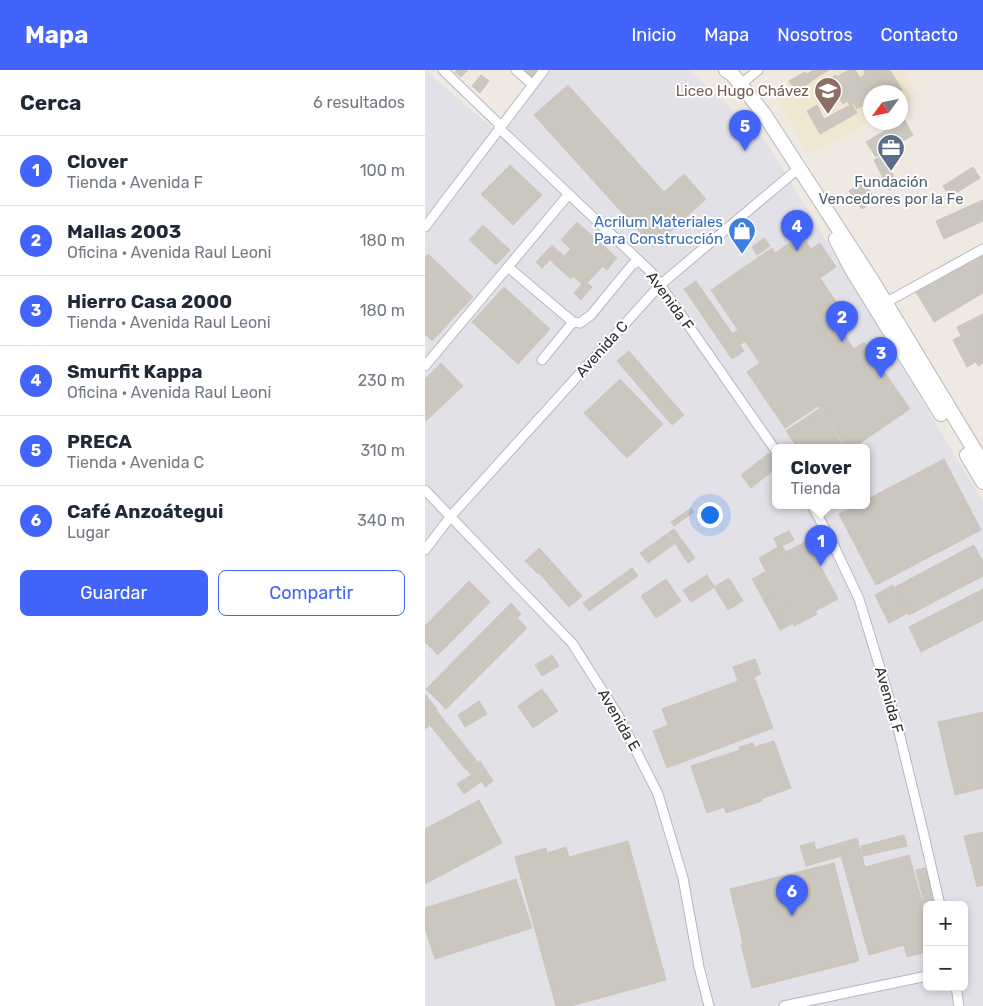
<!DOCTYPE html>
<html lang="es">
<meta charset="utf-8">
<style>
body{margin:0;font-family:Rubik,sans-serif;background:#f2f2f3;color:#1f2937}
.controls{position:absolute;right:15px;bottom:15px;display:grid;overflow:hidden;border-radius:8px;box-shadow:0 2px 8px #0003}
.controls button{width:45px;height:45px;display:grid;place-items:center;padding:0;border:0;border-bottom:1px solid #e0e1e3;background:#fff;color:#1f2937;font:25px sans-serif}
.compass{position:absolute;left:438px;top:15px;width:45px;height:45px;border-radius:50%;background:#fff;box-shadow:0 2px 8px #0003;rotate:237deg}
.you{position:absolute;left:284px;top:444px;width:18px;height:18px;margin:-12px;border:4px solid #fff;border-radius:50%;background:#1a73e8;box-shadow:0 0 0 8px #1a73e833}
.badge{display:grid;place-items:center;width:32px;height:32px;border-radius:50%;background:#4264fb;color:#fff;font-size:16px;font-weight:700}
.pin{position:absolute;translate:-50% -41px;filter:drop-shadow(0 1px 2px #0008)}
.pin::after{content:'';position:absolute;top:26px;width:18px;height:15px;background:inherit;clip-path:polygon(0 0,100% 0,50% 100%)}
.popup{position:absolute;left:347px;top:374px;width:98px;height:65px;box-sizing:border-box;display:grid;place-content:center;border-radius:8px;background:#fff;filter:drop-shadow(0 1px 4px #0005);font-size:16px;white-space:nowrap;color:#747a83}
.popup b{font-size:19px;color:#1f2937}
.popup::after{content:'';position:absolute;left:50%;top:100%;margin-left:-10px;border:10px solid transparent;border-top-color:#fff}
.list{margin:0;padding:0;list-style:none}
h2{display:flex;justify-content:space-between;align-items:center;height:65px;margin:0;padding:0 20px;font-size:21px}
h2 small{font-size:16px;font-weight:400;color:#747a83}
.list li{display:grid;grid-template-columns:32px 1fr auto;gap:15px;align-items:center;box-sizing:border-box;height:70px;padding:0 20px;border-top:1px solid #e0e1e3}
.list b{display:block;font-size:19px;white-space:nowrap}
.list p{margin:0;font-size:16px;white-space:nowrap;color:#747a83}
.list em{font-size:16px;font-style:normal;color:#747a83}
.actions{display:flex;gap:10px;padding:15px 20px}
.actions a{flex:1;padding:11px 0;border:1px solid #4264fb;border-radius:8px;text-align:center;font-size:18px;color:#4264fb}
.actions .main{background:#4264fb;color:#fff}
.map{position:relative;flex:none;width:558px;height:936px;overflow:hidden}
header{display:flex;align-items:center;gap:30px;box-sizing:border-box;height:70px;padding:0 25px;background:#4264fb;color:#fff}
header strong{font-size:24px}
nav{display:flex;gap:28px;margin-inline-start:auto;font-size:18px}
main{display:flex}
aside{flex:1;background:#fff}
.map>svg:first-child{display:block}
</style>
<header>
<strong>Mapa</strong>
<nav><a>Inicio</a><a>Mapa</a><a>Nosotros</a><a>Contacto</a></nav>
</header>
<main>
<aside>
<h2>Cerca<small>6 resultados</small></h2>
<ul class="list">
<li><span class="badge">1</span><div><b>Clover</b><p>Tienda · Avenida F</p></div><em>100 m</em></li>
<li><span class="badge">2</span><div><b>Mallas 2003</b><p>Oficina · Avenida Raul Leoni</p></div><em>180 m</em></li>
<li><span class="badge">3</span><div><b>Hierro Casa 2000</b><p>Tienda · Avenida Raul Leoni</p></div><em>180 m</em></li>
<li><span class="badge">4</span><div><b>Smurfit Kappa</b><p>Oficina · Avenida Raul Leoni</p></div><em>230 m</em></li>
<li><span class="badge">5</span><div><b>PRECA</b><p>Tienda · Avenida C</p></div><em>310 m</em></li>
<li><span class="badge">6</span><div><b>Café Anzoátegui</b><p>Lugar</p></div><em>340 m</em></li>
</ul>
<div class="actions"><a class="main">Guardar</a><a>Compartir</a></div>
</aside>
<div class="map">
<svg width="558" height="936" viewBox="0 0 558 936">
<rect width="100%" height="100%" fill="#efe9e1"/>
<path fill="#e3e1e8" fill-rule="evenodd" d="M0,0L74,64L120,0H264L341,71L558,432V936H0ZM351,377H441V435H351ZM502,835H539V917H502Z"/>
<path fill="#f0e6d1" d="M383,0H477L493,27L476,37V22H446L445,52L384,84L346,19Z"/>
<path fill="#cbc7bf" stroke="#cbc5ba" d="M32,0H43L36,7L30,2Z
M97,0H112L106,7Z
M389,0H404L386,11L382,4Z
M424,0H430L435,8L440,4L439,0H465L477,20L473,22H446V39L442,41L438,35L432,39L413,6Z
M380,2L386,12L371,21L364,11Z
M56,5L64,11L55,23L47,16Z
M411,5L428,33L425,35L422,31L418,34L403,10Z
M143,15L239,122L259,104L281,129L228,177L109,45Z
M427,34L432,43L395,64L382,41L392,35L399,49Z
M479,49L488,65L451,87L441,72Z
M458,86L473,115L464,120L449,90Z
M85,95L117,125L88,155L56,124Z
M548,97L555,108L525,127L518,116Z
M438,111L451,130L437,139L424,121Z
M558,130V151L519,169L511,151Z
M152,152L192,188L182,200L178,196L162,213L167,217L156,230L149,223L157,214L148,206L146,209L125,190L117,198L111,192L127,175L139,186L146,179L136,170Z
M58,155L85,180L71,195L44,170Z
M376,165L386,179L395,173L411,197L395,208L421,246L411,253L429,279L439,272L485,339L429,377H421L393,336L360,358L322,302L335,293L320,271L315,275L319,281L307,289L259,219L271,211L307,263L313,260L286,220L347,178L350,183Z
M339,168L345,176L332,185L327,177Z
M558,183V223L509,252L491,222Z
M3,184L48,227L7,271L0,264V187Z
M79,217L125,259L93,294L47,252Z
M558,244V293L553,296L551,292L542,297L528,270L536,266L532,257Z
M204,281L259,345L247,355L192,291Z
M16,293L38,316L1,351L0,309Z
M195,309L238,354L202,388L159,343Z
M394,339L419,377H372L361,361Z
M344,383L351,392V398L326,418L316,405Z
M519,389L556,460L451,515L414,444L432,435H441V430Z
M266,438L269,442L249,456L246,452Z
M249,459L270,488L263,493L243,463Z
M364,461L369,470L357,476L361,482L382,471L413,529L390,541L392,544L369,556L334,488L353,477L349,468Z
M242,464L249,474L223,493L215,483Z
M549,475L558,492V506L484,545L470,517Z
M114,478L126,491L113,504L100,491Z
M127,492L157,526L144,537L114,503Z
M207,498L213,506L164,541L158,533Z
M340,502L367,554L355,560L327,509Z
M282,505L290,517L266,532L258,520Z
M304,508L318,531L303,540L289,517Z
M241,509L256,531L231,548L216,526Z
M44,511L65,532L13,585L0,572V556Z
M468,515L483,543L464,553L450,525Z
M558,519V550L496,582L484,557Z
M86,533L96,544L92,548L102,558L21,639L1,619Z
M127,585L134,596L117,606L110,595Z
M330,589L336,604L329,607L348,658L242,698L228,661L243,655L237,639L313,611L308,597Z
M117,619L133,641L108,658L93,636Z
M0,624L12,639L11,640L52,691L41,700L5,655L0,659Z
M54,631L62,644L40,657L33,645Z
M558,642V718L530,725L513,652Z
M349,671L366,718L336,729L337,731L301,743L299,737L282,743L266,696L315,680L314,677L328,673L329,677Z
M55,691L68,711L60,717L57,711L39,724L32,714L46,705L42,699Z
M54,730L77,773L0,814V759Z
M558,762V815L552,817L539,766Z
M479,765L482,776L438,786L436,776Z
M432,768L440,797L484,785L502,849V882L482,887L479,875L444,885L416,786L381,796L375,776L389,772L391,780Z
M203,771L241,910L146,936H131L90,787L121,778L122,783L141,777L144,787Z
M409,793L434,891L327,918L316,874L318,873L305,819Z
M501,798L510,835H502V845L491,800Z
M91,809L107,858L10,889L0,858V838Z"/>
<g fill="none" stroke-linecap="round" stroke-linejoin="round">
<defs>
<path id="street" d="M18,0L76,56
M91,0L108,15
M315,15L333,0
M74,58L227,203L351,381
M0,157L119,0
M83,197L148,252L155,253L166,245L207,195L213,191
M460,233L558,179
M117,290L148,252
M0,296L144,124
M0,420L147,573L194,647L233,724L258,808L274,897L284,936
M387,435L409,476L434,529L472,654L498,761L515,835
M0,480L26,446L235,215L374,98
M531,917L534,936
M359,936L502,906"/>
<path id="secondary" d="M301,0L308,5L339,44L374,98L446,209L558,394
M411,169L426,198L516,344
M542,385L558,412"/>
</defs>
<use href="#street" stroke="#b4b7c1" stroke-width="11"/>
<use href="#secondary" stroke="#b4b7c1" stroke-width="16"/>
<use href="#street" stroke="#fff" stroke-width="9"/>
<use href="#secondary" stroke="#fff" stroke-width="14"/>
</g>
<defs>
<symbol id="school-pin" viewBox="-11 -11 22 30"><path d="M0 17L-7.5 6A9.5 9.5 0 1 1 7.5 6Z" fill="#8d6e63" stroke="#fff"/><path d="M0-5L7-2L0 1L-7-2ZM-4 1L0 2.5L4 1V4Q0 6-4 4Z" fill="#fff"/></symbol>
<symbol id="office-pin" viewBox="-11 -11 22 30"><path d="M0 17L-7.5 6A9.5 9.5 0 1 1 7.5 6Z" fill="#5c6f8a" stroke="#fff"/><path d="M-6-3h4V-5.5h4V-3h4V5H-6ZM-1-4.5V-3h2v-1.5ZM-6 0V1H6V0Z" fill="#fff"/></symbol>
<symbol id="shop-pin" viewBox="-11 -11 22 30"><path d="M0 17L-7.5 6A9.5 9.5 0 1 1 7.5 6Z" fill="#3f7fe0" stroke="#fff"/><path d="M-5-2.5h2.3a2.7 3.5 0 0 1 5.4 0H5L5.5 6h-11ZM-1.5-2.5h3a1.5 2.3 0 0 0-3 0Z" fill="#fff"/></symbol>
</defs>
<g fill-rule="evenodd">
<use href="#school-pin" x="387" y="5" width="32" height="43"/>
<use href="#office-pin" x="450" y="62" width="32" height="43"/>
<use href="#shop-pin" x="301" y="145" width="32" height="43"/>
</g>
<g text-anchor="middle" stroke-width="4" stroke-linejoin="round" paint-order="stroke">
<g font-size="15" fill="#785e54" stroke="#fff" text-anchor="end">
<text x="384" y="26">Liceo Hugo Chávez</text>
</g>
<g font-size="15" fill="#4e5e75" stroke="#fff">
<text x="466" y="117">Fundación<tspan x="466" dy="17">Vencedores por la Fe</tspan></text>
</g>
<g font-size="15" fill="#366cbe" stroke="#fff" text-anchor="end">
<text x="298" y="157">Acrilum Materiales<tspan x="298" dy="17">Para Construcción</tspan></text>
</g>
<g font-size="15" fill="#2e2e2e" stroke="#fff">
<text transform="translate(245 231) rotate(54)" y="5">Avenida F</text>
<text transform="translate(177 279) rotate(-48)" y="5">Avenida C</text>
<text transform="translate(464 630) rotate(74)" y="5">Avenida F</text>
<text transform="translate(194 650) rotate(60)" y="5">Avenida E</text>
</g>
</g>
</svg>
<div class="controls">
<button>+</button>
<button>−</button>
</div>
<svg class="compass" viewBox="-18 -18 36 36"><path d="M0-13l5 13h-10z" fill="#e53935"/><path d="M0 13l5-13h-10z" fill="#747a83"/></svg>
<div class="you"></div>
<div class="pin badge" style="left:396px;top:496px">1</div>
<div class="popup"><b>Clover</b>Tienda</div>
<div class="pin badge" style="left:417px;top:272px">2</div>
<div class="pin badge" style="left:456px;top:308px">3</div>
<div class="pin badge" style="left:372px;top:181px">4</div>
<div class="pin badge" style="left:320px;top:81px">5</div>
<div class="pin badge" style="left:367px;top:846px">6</div>
</div>
</main>
